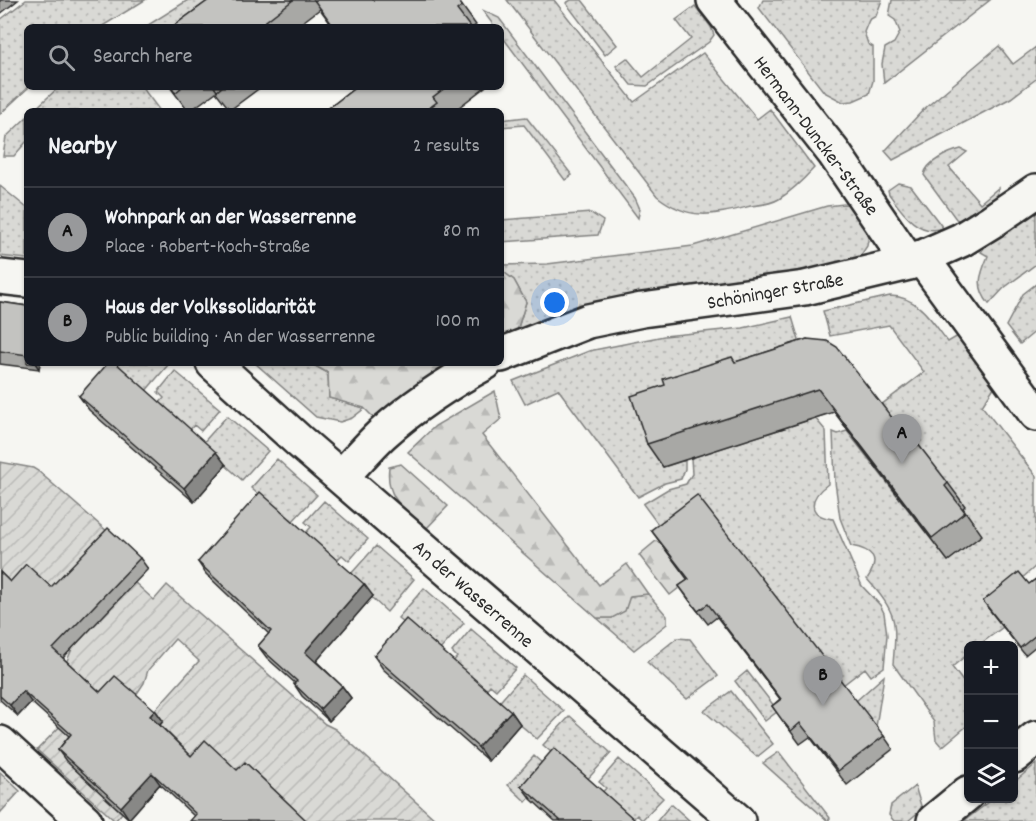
<!DOCTYPE html>
<meta charset="utf-8">
<style>
body{margin:0;font-family:Dekko,sans-serif;background:#20242c;color:#f1f3f6}
.controls{position:absolute;right:18px;bottom:18px;display:grid;overflow:hidden;border-radius:9px;box-shadow:0 2px 4px #0004}
.controls button{width:54px;height:54px;display:grid;place-items:center;padding:0;border:0;border-bottom:2px solid #363941;background:#171b24;color:#f1f3f6;font:30px sans-serif}
.you{position:absolute;left:555px;top:303px;width:21px;height:21px;margin:-15px;border:4px solid #fff;border-radius:50%;background:#1a73e8;box-shadow:0 0 0 9px #1a73e833}
.badge{display:grid;place-items:center;width:39px;height:39px;border-radius:50%;background:#98999b;color:#111;font-size:20px;font-weight:700}
.pin{position:absolute;translate:-50% -50px;filter:drop-shadow(0 2px 3px #0008)}
.pin::after{content:'';position:absolute;top:32px;width:21px;height:18px;background:inherit;clip-path:polygon(0 0,100% 0,50% 100%)}
.list{margin:0;padding:0;list-style:none}
h2{display:flex;justify-content:space-between;align-items:center;height:78px;margin:0;padding:0 24px;font-size:26px}
h2 small{font-size:20px;font-weight:400;color:#9ea1a6}
.list li{display:grid;grid-template-columns:39px 1fr auto;gap:18px;align-items:center;box-sizing:border-box;height:90px;padding:0 24px;border-top:2px solid #363941}
.list b{display:block;font-size:22px;white-space:nowrap}
.list p{margin:0;font-size:20px;white-space:nowrap;color:#9ea1a6}
.list em{font-size:20px;font-style:normal;color:#9ea1a6}
.icon{flex:none;width:33px;height:33px;fill:none;stroke:currentColor;stroke-width:2;stroke-linecap:round;stroke-linejoin:round}
.map{position:relative;flex:none;width:1036px;height:821px;overflow:hidden}
.search{position:absolute;background:#171b24;box-shadow:0 2px 4px #0004;left:24px;top:24px;width:480px;height:66px;display:flex;align-items:center;gap:15px;box-sizing:border-box;padding:0 21px;border-radius:9px;color:#9ea1a6;font-size:22px}
.panel{position:absolute;background:#171b24;box-shadow:0 2px 4px #0004;left:24px;top:108px;width:480px;height:258px;border-radius:9px}
.map>svg:first-child{display:block}
</style>
<div class="map">
<svg width="1036" height="821" viewBox="0 0 1036 821">
<defs>
<pattern id="grass-dots" width="8" height="8" patternUnits="userSpaceOnUse" patternTransform="scale(1.5)"><rect width="8" height="8" fill="#d9d9d5"/><path d="M2 2h.1M6 6h.1" fill="none" stroke="#babab7" stroke-width="1.8" stroke-linecap="round"/></pattern>
<pattern id="forest-firs" width="22" height="20" patternUnits="userSpaceOnUse" patternTransform="scale(1.5)"><rect width="22" height="20" fill="#d9d9d5"/><path d="M5 1l3.5 6h-7zM16 11l3.5 6h-7z" fill="#babab7"/></pattern>
<pattern id="garden-furrows" width="10" height="10" patternUnits="userSpaceOnUse" patternTransform="scale(1.5)"><rect width="10" height="10" fill="#d9d9d5"/><path d="M-1 1l2-2M0 10L10 0M9 11l2-2" fill="none" stroke="#babab7"/></pattern>
</defs>
<rect width="100%" height="100%" fill="#f6f6f2"/>
<filter id="ink" filterUnits="userSpaceOnUse"><feTurbulence type="fractalNoise" baseFrequency=".0167" numOctaves="2"/><feDisplacementMap in="SourceGraphic" scale="12" xChannelSelector="R" yChannelSelector="G"/><feConvolveMatrix kernelMatrix="1 2 1 2 8 2 1 2 1" color-interpolation-filters="sRGB"/></filter>
<g filter="url(#ink)">
<path fill="url(#grass-dots)" stroke="#828280" stroke-width="1.5" d="M26,0H145L101,27H27V87H29L0,114V20Z
M188,0H211L215,27H145Z
M507,0H554L634,102L703,53L757,119L770,109L814,168C803,180 792,191 779,199C771,204 760,205 751,206C714,215 690,222 657,196Z
M571,0H582L617,45L605,55L566,3Z
M763,0H882L876,16L869,20L864,32L868,44L873,47V81L869,94L853,101L843,102L824,92L759,8Z
M892,0H990L884,83L882,64L885,48L894,43L900,32L895,20L889,16Z
M695,6L711,27L714,35L709,42L647,86L631,85L616,66L627,58L643,77L691,39L676,20Z
M482,10L499,18L635,198L640,209L638,218L501,35V27H495Z
M999,46L1013,64L1036,47V79L1011,98L893,160L885,151L924,109Z
M59,87H142L160,111H33Z
M27,117V141L14,156H3L6,137Z
M526,117L572,175L565,180L524,125L501,127V120Z
M961,149L967,152L949,167L980,203L998,188L997,198L960,221L956,219L924,175C926,162 949,152 961,149Z
M898,183L911,186L943,228C918,237 902,212 889,194L888,190Z
M0,186L27,208V259L0,256Z
M844,204L854,205L867,224L869,234L867,246L859,258L848,262L781,274L656,291L573,309L517,331L526,302L514,280L501,270V265L547,264L693,246L827,206Z
M1036,210V264L1004,288L989,304C975,286 980,275 988,256L981,252L989,241Z
M591,213L603,221L598,235L501,242V220Z
M1036,284V331L1020,344L1006,326L1023,294Z
M890,296C918,296 933,322 948,342L958,336L996,384L982,406L1036,476V566L988,608L1003,627L979,645L968,646V654L952,667L968,688V725L942,747L936,740L934,722L893,664C897,621 897,613 867,579C881,558 873,550 851,546L840,518L835,482L833,432L838,434L847,431L948,561L981,535L881,405L924,372L889,325L830,336L823,311Z
M792,317L807,367L663,467L685,460V469L681,479L665,483L638,497L558,389L525,404L513,381L589,351L664,336L743,328Z
M106,363H166L168,365L144,393Z
M255,363H310L328,373L329,398L365,408L352,418L340,422L316,417Z
M175,371L220,409L201,431L194,425L188,432L158,405L164,398L158,392Z
M227,416L268,451L242,480L202,444Z
M815,418L826,431L828,484C810,497 805,515 833,519L862,586L880,605L884,613L887,635L884,667L871,676L865,668L843,685L668,538L643,504L668,489L686,484L692,474L691,458Z
M277,459L317,495L291,523L251,488Z
M324,501L368,539L349,561L342,555L335,562L304,535L311,527L305,522Z
M376,546L414,579L387,612L372,598V596L350,575Z
M424,588L464,623L438,652L398,618Z
M648,594L667,616V624L634,650L597,618H612L630,596Z
M471,629L516,668L496,690L490,685L484,692L451,664L457,657L452,652Z
M677,638L690,639L718,676L687,699L647,662Z
M747,671L778,711L765,721L735,681Z
M523,675L564,711L537,739L497,705Z
M884,676L876,727L856,701Z
M731,691L773,744L757,757L704,711Z
M570,716L611,753L585,782L543,745Z
M779,752L830,818L828,821L763,763Z
M534,756L552,772L526,802L508,785Z
M619,759L663,798L642,820L637,815L631,821L600,795L606,788L599,782Z
M1036,764V821H964L993,799L1014,798V782Z
M0,772L20,791L0,813Z
M915,786L922,809L908,821H894L889,815L891,805Z
M671,804L690,821H657Z"/>
<path fill="url(#forest-firs)" stroke="#828280" stroke-width="1.5" d="M501,270L514,280L526,302L517,331L501,337Z
M310,363H454L373,417L364,408L329,398L328,373Z
M495,391L501,419L482,435L599,585L627,564L648,594L630,596L625,611L612,618H597L408,452L435,426Z
M401,464L448,506L426,529C405,509 385,499 389,467Z
M656,541L661,544L689,580L670,595L639,555Z"/>
<path fill="url(#garden-furrows)" stroke="#828280" stroke-width="1.5" d="M0,462L33,468L38,471L109,533L123,572L154,600L167,585L325,724L335,729L437,821H294L165,778L155,790L126,762L153,712L199,661L175,639L148,670L144,683L134,698L107,705L66,663L72,649L59,598L0,586Z
M71,715L91,732L66,761L122,813L115,821L37,750Z"/>
<g fill="none" stroke-linecap="round" stroke-linejoin="round">
<defs>
<path id="minor" d="M714,0L834,153L909,263
M921,257L1036,414
M0,277L27,280
M501,355L588,321L642,310L805,288L909,263L961,240L992,221L1036,191
M213,363L299,441L738,821
M341,477C355,463 368,447 382,434C413,406 448,383 485,363
M0,743L85,821
M1014,756L1036,738
M934,821L968,793"/>
</defs>
<use href="#minor" stroke="#2b2b2b" stroke-width="38"/>
<use href="#minor" stroke="#f6f6f2" stroke-width="33"/>
</g>
<path fill="#a8a8a5" stroke="#2b2b2b" stroke-width="1.5" d="M0,0H18L0,14Z
M209,0H458L476,25L473,27H333L320,9L296,27H172Z
M170,87H261L230,110L216,92L190,111H188Z
M356,87H485L454,111H325Z
M0,302L27,306V363H40L39,369L0,364Z
M807,339L904,433L948,483L965,506L963,508L982,535L948,561L834,412L663,467L647,444L665,385Z
M79,396L226,465L194,502L89,410Z
M651,530L884,736L893,749L847,785L810,737L800,744L772,706L780,699L717,617L708,624L689,600L679,586L688,580Z
M140,558L148,569L63,658L100,692L155,710L163,721L160,725L191,756L237,770L194,816L160,784L129,819L66,761L58,750L69,736L31,702L18,716L0,700V572L10,582L51,587Z
M198,562L373,596L316,661L342,686L351,698L329,721L302,696L294,684L295,683L267,658L258,646L269,634L206,574Z
M1036,579V646L1025,655L988,608L1029,584Z
M374,656L511,711L520,724L488,761L383,669Z
M521,786L636,821H555L531,799Z"/>
<path fill="#888886" stroke="#2b2b2b" stroke-width="1.5" d="M35,363H40L39,369Z
M216,452L226,465L194,502L184,488Z
M364,584L373,596L314,664L305,652Z
M342,686L351,698L329,721L320,709Z
M23,691L31,702L18,716L10,705Z
M155,710L163,721L158,727L150,716Z
M511,711L520,724L488,761L478,747Z
M152,773L160,784L129,819L121,807Z"/>
<path fill="#c3c3c0" stroke="#2b2b2b" stroke-width="1.5" d="M209,0H293L258,27H172Z
M314,0H458L462,6L457,10L470,27H334Z
M171,87H182L175,93Z
M214,87H222L217,91Z
M356,87H446L433,97L437,102L425,111H325Z
M0,302L27,306V355L0,351Z
M807,339L827,341L837,347L904,433L907,430L948,483L945,486L965,512L932,538L818,389L647,444L631,396L665,385L663,379L732,357L735,362Z
M108,363H116L216,452L184,488L79,396Z
M260,492L364,584L305,652L342,686L320,709L294,684L297,681L258,646L271,631L198,562Z
M697,495L884,736L838,771L800,723L791,731L782,720L772,706L781,699L708,604L698,611L679,586L689,579L651,530Z
M108,528L140,558L53,649L100,692L115,676L155,710L150,716L191,756L205,740L237,770L245,762L307,821H190L196,814L152,773L121,807L58,750L71,734L23,691L10,705L0,696V572L10,582L26,564L51,587Z
M1019,572L1029,584L1036,579V635L1020,648L983,601Z
M406,619L511,711L478,747L374,656Z
M554,748L636,821H561L521,786Z"/>
</g>
<g text-anchor="middle" stroke-width="6" stroke-linejoin="round" paint-order="stroke">
<g font-size="20" fill="#2b2b2b" stroke="#f6f6f2">
<text transform="translate(817 135) rotate(53)" y="7">Hermann-Duncker-Straße</text>
<text transform="translate(775 290) rotate(-10)" y="7">Schöninger Straße</text>
<text transform="translate(474 593) rotate(41)" y="7">An der Wasserrenne</text>
</g>
</g>
</svg>
<div class="controls">
<button>+</button>
<button>−</button>
<button><svg class="icon" aria-label="layers" viewBox="0 0 24 24"><path d="M12 4l9 5-9 5-9-5zM3 14l9 5 9-5"/></svg></button>
</div>
<div class="you"></div>
<div class="pin badge" style="left:902px;top:464px">A</div>
<div class="pin badge" style="left:823px;top:706px">B</div>
<div class="search"><svg class="icon" aria-label="search" viewBox="0 0 24 24"><circle cx="10" cy="10" r="6"/><path d="M15 15l6 6"/></svg>Search here</div>
<section class="panel">
<h2>Nearby<small>2 results</small></h2>
<ul class="list">
<li><span class="badge">A</span><div><b>Wohnpark an der Wasserrenne</b><p>Place · Robert-Koch-Straße</p></div><em>80 m</em></li>
<li><span class="badge">B</span><div><b>Haus der Volkssolidarität</b><p>Public building · An der Wasserrenne</p></div><em>100 m</em></li>
</ul>
</section>
</div>
